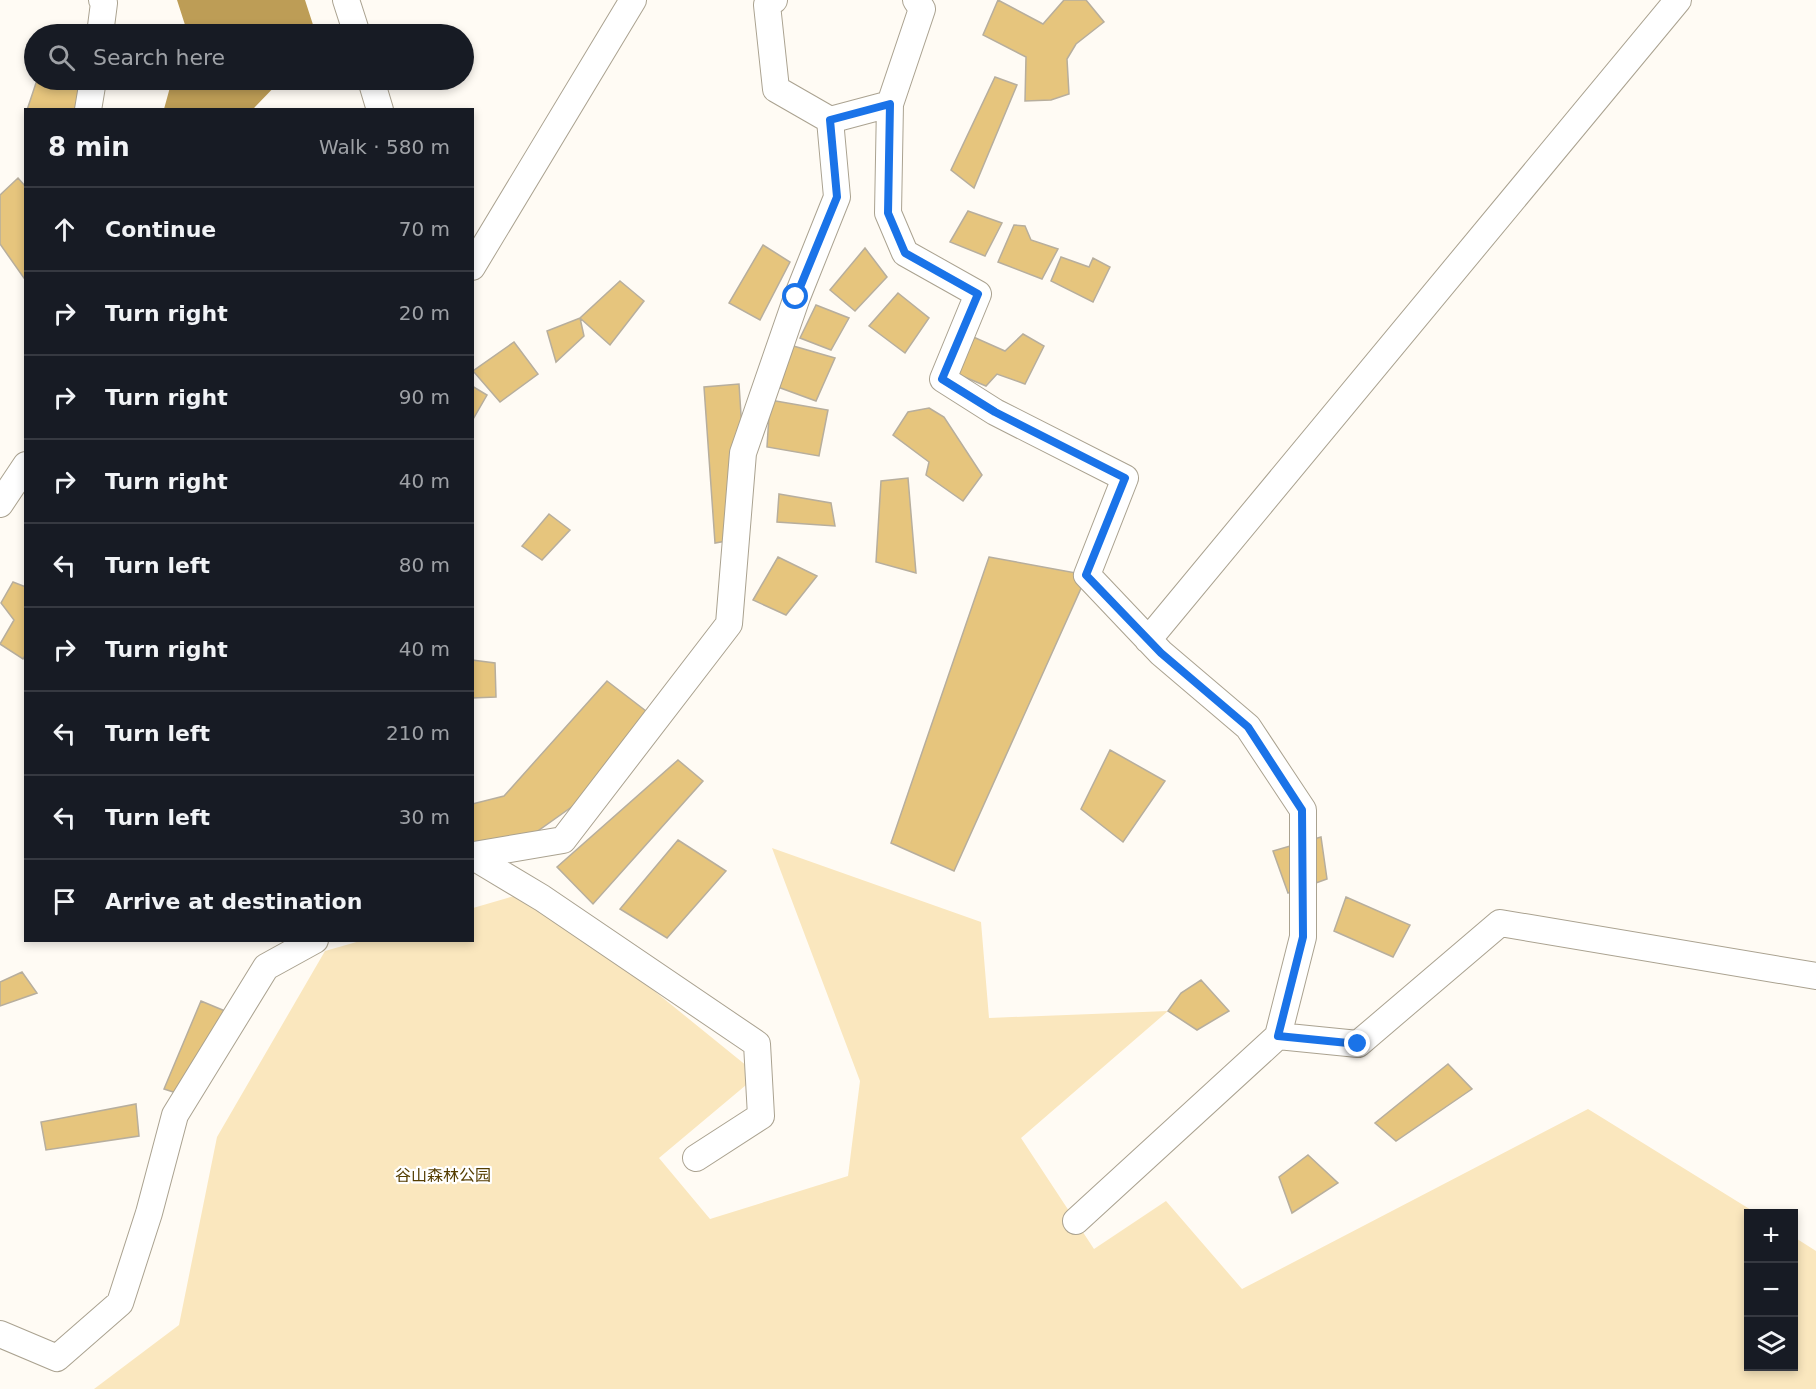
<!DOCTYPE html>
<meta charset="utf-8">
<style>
body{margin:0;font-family:"DejaVu Sans","Noto Sans SC",sans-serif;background:#20242c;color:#f1f3f6}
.controls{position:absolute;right:18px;bottom:18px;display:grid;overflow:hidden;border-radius:0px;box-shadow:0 3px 9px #0003}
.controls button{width:54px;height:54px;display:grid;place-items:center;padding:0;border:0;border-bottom:2px solid #363941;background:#171b24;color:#f1f3f6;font:30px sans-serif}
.stop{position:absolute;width:18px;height:18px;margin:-14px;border:4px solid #1a73e8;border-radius:50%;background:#fff}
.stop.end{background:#1a73e8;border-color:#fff;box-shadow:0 2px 6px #0008}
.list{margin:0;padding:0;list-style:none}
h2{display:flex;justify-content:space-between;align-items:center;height:78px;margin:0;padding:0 24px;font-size:26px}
h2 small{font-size:20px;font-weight:400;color:#9ea1a6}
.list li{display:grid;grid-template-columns:39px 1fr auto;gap:18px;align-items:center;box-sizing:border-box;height:84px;padding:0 24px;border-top:2px solid #363941}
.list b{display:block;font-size:22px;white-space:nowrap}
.list em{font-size:20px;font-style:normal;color:#9ea1a6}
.icon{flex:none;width:33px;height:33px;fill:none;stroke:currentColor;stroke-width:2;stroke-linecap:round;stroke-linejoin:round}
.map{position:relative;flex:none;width:1816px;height:1389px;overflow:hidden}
.search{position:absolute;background:#171b24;box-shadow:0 3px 9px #0003;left:24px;top:24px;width:450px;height:66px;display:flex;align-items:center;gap:15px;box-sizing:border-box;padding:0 21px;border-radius:33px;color:#9ea1a6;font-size:22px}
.panel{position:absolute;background:#171b24;box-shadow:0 3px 9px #0003;left:24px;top:108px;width:450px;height:834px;border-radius:0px}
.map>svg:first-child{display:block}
</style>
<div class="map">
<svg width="1816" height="1389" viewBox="0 0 1816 1389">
<rect width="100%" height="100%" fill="#fffbf4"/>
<path fill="#fae7be" d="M772,848L981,922L989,1018L1168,1011L1021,1138L1094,1249L1166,1201L1242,1289L1588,1109L1756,1213L1748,1214V1366H1794V1237L1816,1251V1389H94L179,1325L217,1137L325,951L360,941L472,940L473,908L531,891L758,1075L659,1158L710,1219L848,1176L860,1081Z"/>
<path fill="#bd9d56" d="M177,0H305L316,34H185L186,28Z
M172,80H281L253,109H164Z"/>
<path fill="#e6c57d" stroke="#b7ae9d" stroke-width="1.5" d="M998,0L1043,24L1064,0H1086L1104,22L1076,44L1067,59L1069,94L1051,100L1025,101L1026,57L983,35Z
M995,77L1017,85L974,188L951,170Z
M37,80H98L85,110H27Z
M18,178L26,187V281L0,244V195Z
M968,211L1002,223L985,256L950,242Z
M1014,225L1025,226L1031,240L1058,249L1042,279L998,262Z
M763,245L790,262L760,320L729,303Z
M865,248L887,277L855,311L830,290Z
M1061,257L1089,267L1093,258L1110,267L1093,302L1051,281Z
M620,281L644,301L610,345L580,318Z
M898,293L929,318L905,353L869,326Z
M816,305L849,318L831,350L800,338Z
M580,318L584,336L556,362L547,331Z
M1023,334L1044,346L1025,384L997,374L986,386L955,373L969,335L1005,351Z
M514,342L538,374L500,402L473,371Z
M790,345L835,358L816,401L775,386Z
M739,384L749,537L715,543L704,387Z
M472,386L487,395L472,421Z
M770,400L828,410L819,456L767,447Z
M929,408L944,417L982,475L963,501L926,475L929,462L893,435L908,412Z
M908,478L916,573L876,562L881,481Z
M779,494L831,503L835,526L777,522Z
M549,514L570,530L542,560L522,546Z
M778,557L817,576L786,615L753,600Z
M989,557L1087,575L954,871L891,843Z
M13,582L26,587V654L23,659L0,644L14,620L1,603Z
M472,660L495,663L496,697L472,698Z
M607,681L659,721L580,801L532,835L472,855V804L504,796Z
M1110,750L1165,781L1123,842L1081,809Z
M678,760L703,781L593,904L557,867Z
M1321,837L1327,879L1288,893L1273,851Z
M678,840L726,871L667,938L620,909Z
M1346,897L1410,925L1393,957L1334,931Z
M22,972L37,993L0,1006V982Z
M1201,980L1229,1011L1197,1030L1168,1011L1181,993Z
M201,1001L225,1011L189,1097L164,1089Z
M1448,1064L1472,1089L1396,1141L1375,1123Z
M136,1104L139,1136L46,1150L41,1122Z
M1308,1155L1338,1183L1292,1213L1279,1177Z"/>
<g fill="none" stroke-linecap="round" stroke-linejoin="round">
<defs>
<path id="minor" d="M346,0L357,34
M774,0L767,5L776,89L830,120L890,104L922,9L916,0
M100,34L104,3L102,0
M371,80L380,110
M890,104L888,213L905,253L978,294L943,379L995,412L1125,478L1087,575L1161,653L1248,727L1303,810V937L1278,1036L1076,1221
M88,110L93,80
M472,267L633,0
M0,504L26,465
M1148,640L1678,0
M474,855L563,840L729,624L743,453L797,297L837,197L830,120
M472,856L542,898L757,1044L761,1116L696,1158
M1278,1036L1358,1044L1500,923L1816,976
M0,1334L57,1358L120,1303L149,1213L175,1115L266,967L315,940"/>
</defs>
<use href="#minor" stroke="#aaa290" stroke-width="28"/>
<use href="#minor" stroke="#fff" stroke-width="26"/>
</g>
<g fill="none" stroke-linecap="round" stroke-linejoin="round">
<path stroke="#1a73e8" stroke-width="8" d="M796,297L837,197L830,120L890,104L888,213L905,253L978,294L942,379L995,412L1125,478L1086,575L1161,653L1248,727L1302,810L1303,937L1278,1036L1358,1044"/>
</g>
<g text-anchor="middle" stroke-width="4.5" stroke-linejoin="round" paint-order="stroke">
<g font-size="16" fill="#543d00" stroke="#fff">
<text x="443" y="1181">谷山森林公园</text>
</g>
</g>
</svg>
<div class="controls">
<button>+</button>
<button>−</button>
<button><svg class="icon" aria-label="layers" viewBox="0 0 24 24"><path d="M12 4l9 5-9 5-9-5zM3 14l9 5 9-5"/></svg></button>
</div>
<div class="stop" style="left:796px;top:297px"></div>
<div class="stop end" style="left:1358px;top:1044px"></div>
<div class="search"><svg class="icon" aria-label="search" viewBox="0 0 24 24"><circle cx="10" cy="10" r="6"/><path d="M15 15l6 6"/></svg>Search here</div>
<section class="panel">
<h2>8 min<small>Walk · 580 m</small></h2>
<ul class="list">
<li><svg class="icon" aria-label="ahead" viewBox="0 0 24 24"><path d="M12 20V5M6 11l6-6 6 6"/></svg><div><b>Continue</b></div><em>70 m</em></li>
<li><svg class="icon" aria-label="right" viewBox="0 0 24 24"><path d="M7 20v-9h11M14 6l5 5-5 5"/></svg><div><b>Turn right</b></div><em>20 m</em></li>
<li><svg class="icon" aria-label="right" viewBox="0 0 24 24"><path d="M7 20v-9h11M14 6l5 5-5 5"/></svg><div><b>Turn right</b></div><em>90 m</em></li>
<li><svg class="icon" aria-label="right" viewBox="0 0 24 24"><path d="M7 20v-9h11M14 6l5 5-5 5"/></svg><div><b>Turn right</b></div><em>40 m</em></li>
<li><svg class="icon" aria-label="left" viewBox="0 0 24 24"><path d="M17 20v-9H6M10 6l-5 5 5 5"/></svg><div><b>Turn left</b></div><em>80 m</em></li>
<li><svg class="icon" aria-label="right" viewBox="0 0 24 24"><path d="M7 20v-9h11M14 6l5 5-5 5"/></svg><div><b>Turn right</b></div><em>40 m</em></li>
<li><svg class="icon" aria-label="left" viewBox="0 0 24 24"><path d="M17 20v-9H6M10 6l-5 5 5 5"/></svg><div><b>Turn left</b></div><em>210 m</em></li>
<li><svg class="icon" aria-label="left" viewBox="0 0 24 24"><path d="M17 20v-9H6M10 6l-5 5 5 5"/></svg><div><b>Turn left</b></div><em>30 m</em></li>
<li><svg class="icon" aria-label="arrive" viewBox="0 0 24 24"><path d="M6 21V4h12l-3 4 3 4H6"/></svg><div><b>Arrive at destination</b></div></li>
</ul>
</section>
</div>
